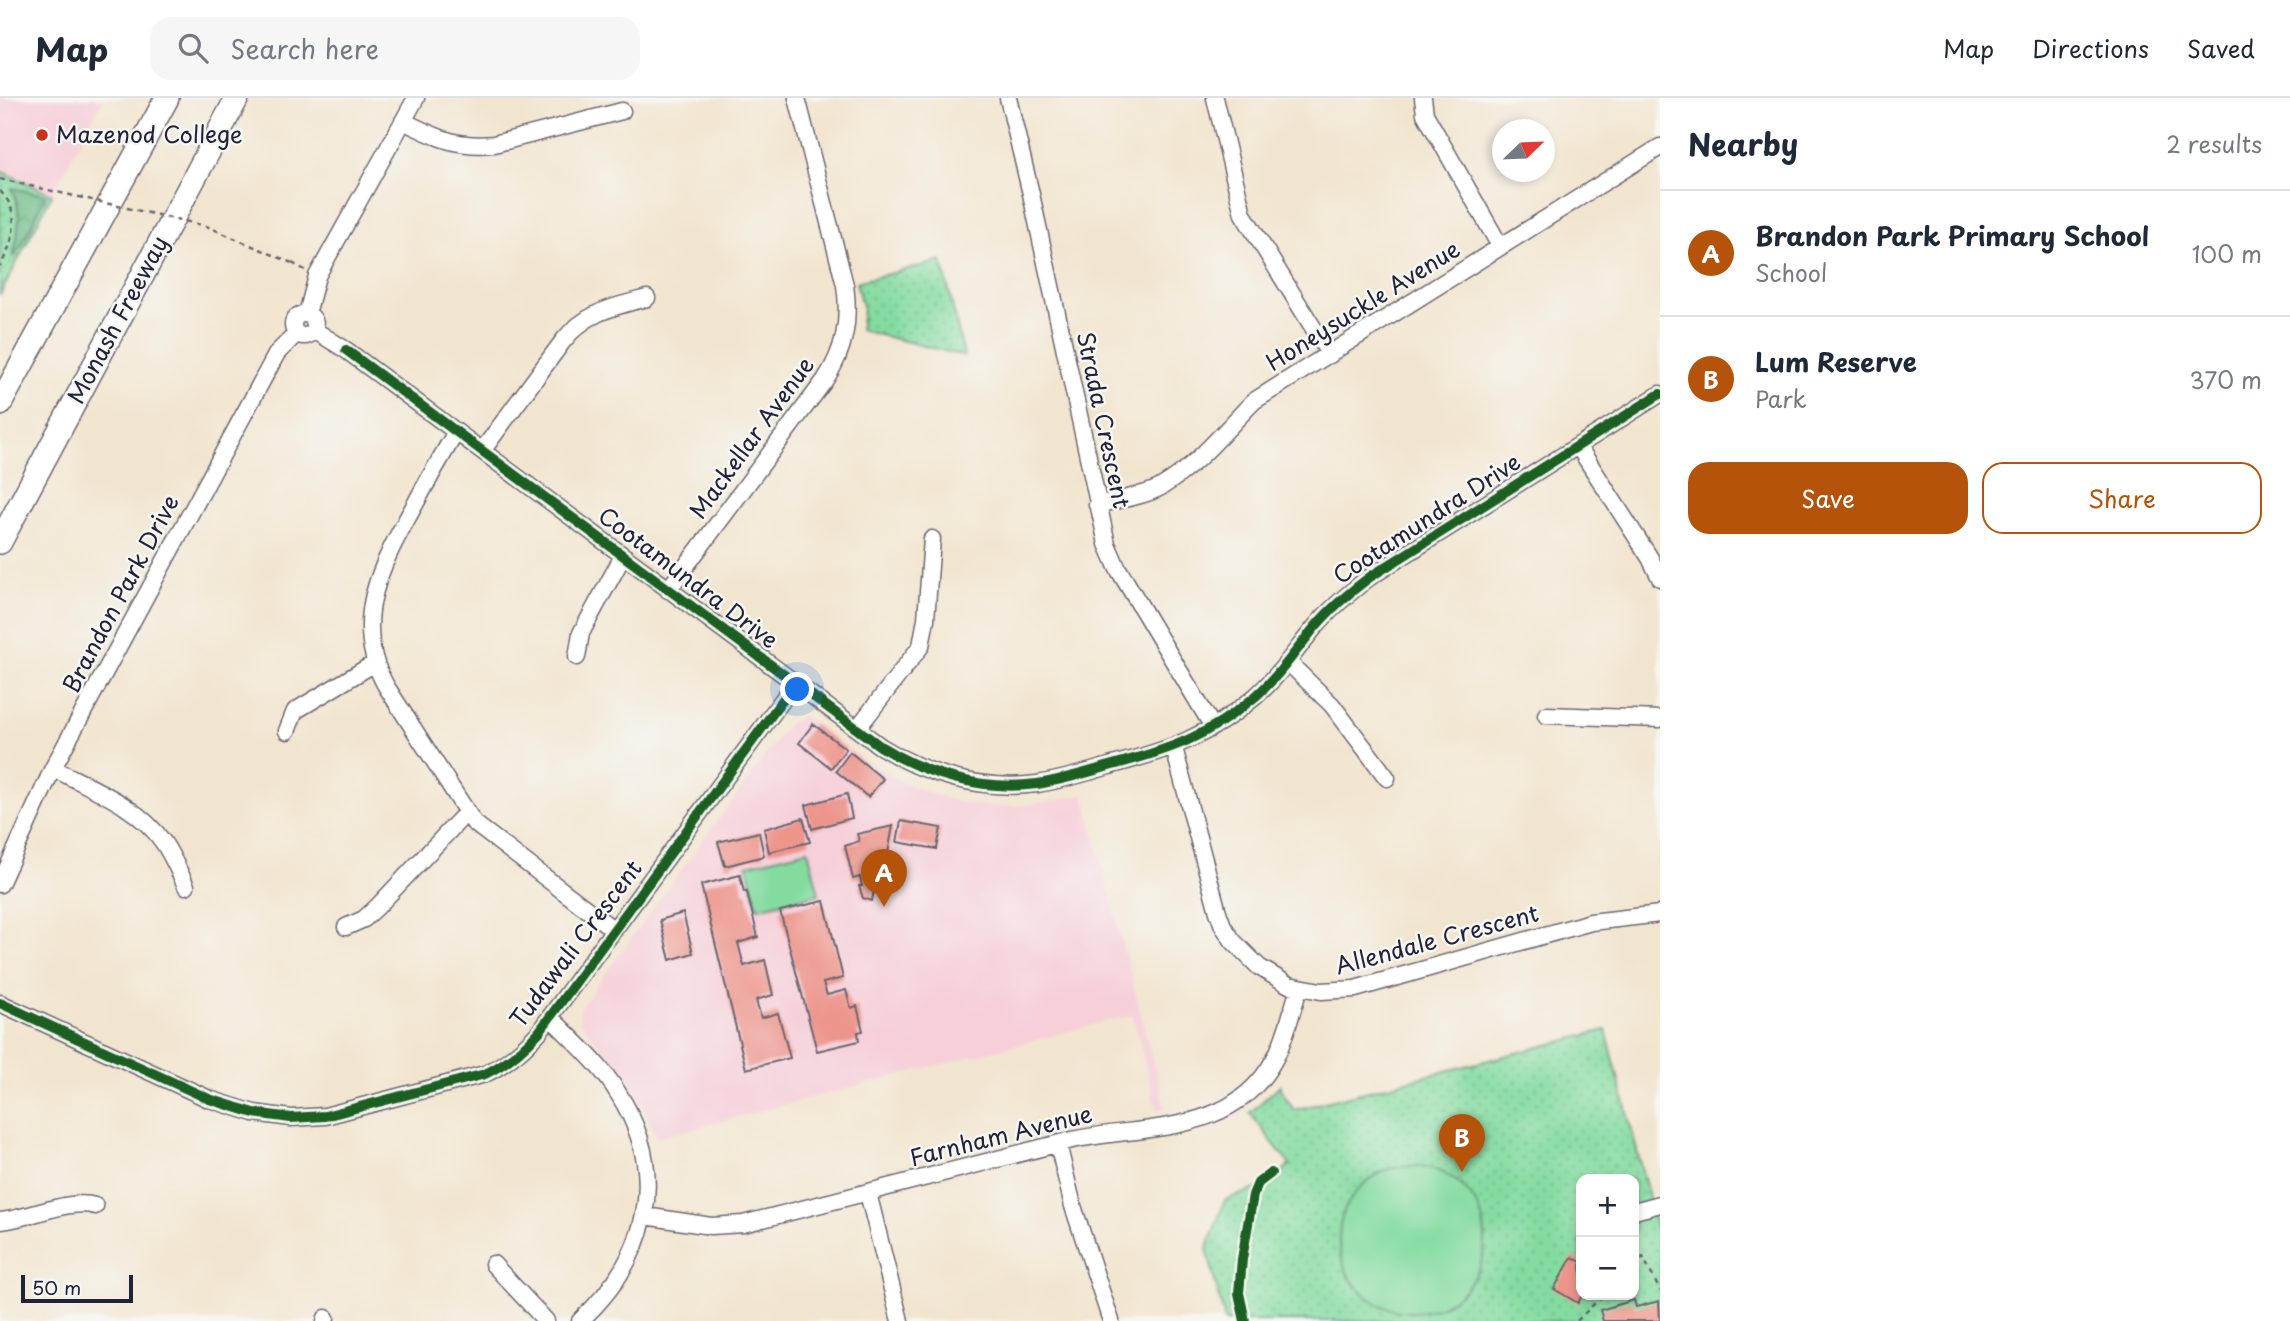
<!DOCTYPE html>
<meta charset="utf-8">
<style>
body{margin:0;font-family:"Playpen Sans",sans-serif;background:#f6f6f7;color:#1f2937}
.controls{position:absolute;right:21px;bottom:21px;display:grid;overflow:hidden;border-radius:14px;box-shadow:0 4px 10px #0003}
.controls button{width:63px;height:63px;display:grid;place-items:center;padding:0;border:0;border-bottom:2px solid #e0e1e3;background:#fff;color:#1f2937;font:35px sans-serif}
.compass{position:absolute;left:1492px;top:21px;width:63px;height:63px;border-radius:50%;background:#fff;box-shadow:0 4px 10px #0003;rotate:67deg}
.scale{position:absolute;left:21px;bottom:18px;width:112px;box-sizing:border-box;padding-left:7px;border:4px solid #22223b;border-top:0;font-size:19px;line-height:24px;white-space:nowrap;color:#22223b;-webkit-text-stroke:5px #f6f6f2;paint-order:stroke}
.you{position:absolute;left:798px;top:592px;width:24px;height:24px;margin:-18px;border:5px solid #fff;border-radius:50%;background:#1a73e8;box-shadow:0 0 0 10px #1a73e833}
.badge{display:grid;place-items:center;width:46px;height:46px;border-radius:50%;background:#b45309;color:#fff;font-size:23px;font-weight:700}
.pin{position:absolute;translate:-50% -58px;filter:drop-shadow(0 2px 4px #0008)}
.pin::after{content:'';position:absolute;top:37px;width:24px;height:21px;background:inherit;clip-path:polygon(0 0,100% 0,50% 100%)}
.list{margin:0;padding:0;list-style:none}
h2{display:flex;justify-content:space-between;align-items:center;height:91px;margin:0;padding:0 28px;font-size:30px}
h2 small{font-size:23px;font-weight:400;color:#747a83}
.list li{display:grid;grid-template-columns:46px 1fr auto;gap:21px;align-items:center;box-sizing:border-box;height:126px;padding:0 28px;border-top:2px solid #e0e1e3}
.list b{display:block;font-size:26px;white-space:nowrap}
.list p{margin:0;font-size:23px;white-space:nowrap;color:#747a83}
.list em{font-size:23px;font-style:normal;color:#747a83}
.actions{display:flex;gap:14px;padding:21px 28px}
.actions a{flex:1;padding:16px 0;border:2px solid #b45309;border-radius:21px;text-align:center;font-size:24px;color:#b45309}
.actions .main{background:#b45309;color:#fff}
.icon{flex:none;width:38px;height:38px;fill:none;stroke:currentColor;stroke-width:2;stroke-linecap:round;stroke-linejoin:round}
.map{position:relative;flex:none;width:1660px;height:1223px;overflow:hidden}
header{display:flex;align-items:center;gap:42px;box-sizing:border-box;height:98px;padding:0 35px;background:#fff;border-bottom:2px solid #e0e1e3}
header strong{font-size:33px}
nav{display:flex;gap:38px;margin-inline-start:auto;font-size:24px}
.search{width:490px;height:63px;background:#f6f6f7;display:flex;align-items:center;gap:18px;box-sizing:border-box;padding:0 24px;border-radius:21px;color:#747a83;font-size:26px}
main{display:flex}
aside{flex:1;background:#fff}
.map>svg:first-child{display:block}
</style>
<header>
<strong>Map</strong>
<div class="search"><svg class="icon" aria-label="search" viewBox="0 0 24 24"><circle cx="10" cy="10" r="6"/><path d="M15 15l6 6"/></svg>Search here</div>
<nav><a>Map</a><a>Directions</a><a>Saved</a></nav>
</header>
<main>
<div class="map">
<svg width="1660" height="1223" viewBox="0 0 1660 1223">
<defs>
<pattern id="green-dots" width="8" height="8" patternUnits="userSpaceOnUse" patternTransform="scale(1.75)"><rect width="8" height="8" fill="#84dba0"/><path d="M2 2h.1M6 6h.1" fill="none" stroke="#72bc8b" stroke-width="1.8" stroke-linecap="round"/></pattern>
<pattern id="forest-crowns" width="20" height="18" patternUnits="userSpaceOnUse" patternTransform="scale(1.75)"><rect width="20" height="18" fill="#6bbb86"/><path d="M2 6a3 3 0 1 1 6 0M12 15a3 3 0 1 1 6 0" fill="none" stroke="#58986f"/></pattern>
</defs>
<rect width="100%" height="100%" fill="#f6f6f2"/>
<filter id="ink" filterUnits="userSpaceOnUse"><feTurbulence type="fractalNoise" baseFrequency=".0143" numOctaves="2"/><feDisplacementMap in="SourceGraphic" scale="14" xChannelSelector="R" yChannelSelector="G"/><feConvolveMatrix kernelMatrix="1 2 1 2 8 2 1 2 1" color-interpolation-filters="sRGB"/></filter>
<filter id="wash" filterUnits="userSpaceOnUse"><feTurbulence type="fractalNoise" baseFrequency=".00686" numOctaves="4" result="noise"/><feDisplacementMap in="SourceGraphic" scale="28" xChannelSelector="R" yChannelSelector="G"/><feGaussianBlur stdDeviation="1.57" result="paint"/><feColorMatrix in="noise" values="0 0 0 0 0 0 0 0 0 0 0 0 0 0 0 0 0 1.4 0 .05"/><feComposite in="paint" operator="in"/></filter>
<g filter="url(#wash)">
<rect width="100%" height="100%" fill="#f2e5cf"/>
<path fill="#f6cfd9" d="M0,0H104L52,96L0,73Z
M802,619L813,624L859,659L905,686L954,703L983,708H1021L1084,697L1165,1010L1157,1012L1132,917L657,1040L647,1015L632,986L580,924V910L789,625Z"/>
<path fill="url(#green-dots)" stroke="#537e6e" stroke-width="2" fill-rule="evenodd" d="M0,73L52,96L0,197Z
M942,163L964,258L860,232L863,212L856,184Z
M1606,932L1660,1143V1223H1225L1207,1151L1225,1102L1261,1089L1290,1067L1250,1015L1280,987V990L1294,1012ZM1581,1081H1634V1197H1581Z"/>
<path fill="url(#forest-crowns)" stroke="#466e60" stroke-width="2" d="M12,90L46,97L25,141L13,160C18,133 23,116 12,90Z"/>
<path fill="#84dba0" stroke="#537e6e" stroke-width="2" d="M808,752L819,796L758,810L747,767Z
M1339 1141a73 73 0 1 1 146 0a73 73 0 1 1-146 0Z"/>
<g id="blocks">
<path fill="#ed948b" d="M813,626L846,651L831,670L799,645Z
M850,654L883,681L868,699L836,673Z
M847,696L852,720L812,731L806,707Z
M803,720L810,744L769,754L764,731Z
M901,723L941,730L937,751L897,744Z
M893,728L881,793L874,792L872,803L863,800L859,788H862L860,779L853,781L845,748L859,743L857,736Z
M759,734L764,758L725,768L718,744Z
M740,777L744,794H747L758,839L738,845L744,868L765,862L773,897L756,902L761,920L778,915L790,960L746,971L701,787Z
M824,803L843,880L823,885L827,897L846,892L851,910L857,908L863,933L858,934L859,943L817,953L780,813Z
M683,815L693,855L670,862L660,822Z
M1572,1159L1581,1164L1582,1197L1578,1205L1554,1191Z
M1634,1202L1636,1209L1659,1203L1660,1223H1603L1600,1212Z"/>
</g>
</g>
<g filter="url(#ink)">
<use href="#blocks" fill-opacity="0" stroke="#6b666f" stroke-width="2"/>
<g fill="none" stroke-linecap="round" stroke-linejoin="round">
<defs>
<path id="minor" d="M1008,0L1031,96L1107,446L1117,469L1213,629
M1215,0L1243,116L1330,257
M1423,0L1425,16L1500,148
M403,23C436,39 456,50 494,46L622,13
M293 227a11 11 0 1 1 22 0a11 11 0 1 1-22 0Z
M307,216L317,178L416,0
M314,232L346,252L880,648C926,677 982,693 1037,686C1062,682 1086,675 1109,668C1169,652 1208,639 1256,598C1279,578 1296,552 1315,529C1331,510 1350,494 1370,479L1660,296
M456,334C441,359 427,384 413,410C381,467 350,524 386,588L474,725L614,832
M1578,348L1650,460L1660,480
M482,353L563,243C586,214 613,209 647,200
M1097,407C1116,402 1145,398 1161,389C1198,367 1224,333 1254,303L1660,49
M668,492L825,282C845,252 850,222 845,187L797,0
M577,559L581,535L623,458
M1288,564L1332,607L1387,680
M1546,617L1660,621
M857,631L921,548L926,521L932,441
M287,633L295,613L375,565
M1174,650L1218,814L1223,828L1233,843L1259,869L1289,887L1321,893L1355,891L1591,824L1660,816
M53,670C90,690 139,708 163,744C172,757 179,773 186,788
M0,786L53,670L277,255L296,236
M346,829L364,821L377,809L466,715
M0,905L209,1001L254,1015L291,1020L325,1018L485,976C506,966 523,952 539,934L795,585
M550,919C574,943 601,967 618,995C670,1077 648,1160 580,1223
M1058,1046L1073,1108L1111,1223
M868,1095L900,1223
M1634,1113L1660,1106
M645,1118L711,1128L743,1126L1072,1042C1143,1027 1233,1038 1274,962C1286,941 1291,914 1299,891
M0,1123C28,1121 70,1100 95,1108
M493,1166L546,1223
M325,1223L326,1220"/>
<path id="highway" d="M0,306L167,0
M0,444L237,0"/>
</defs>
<use href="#minor" stroke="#6b666f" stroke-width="19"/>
<use href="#highway" stroke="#6b666f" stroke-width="26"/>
<path stroke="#6b666f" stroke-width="2.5" stroke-dasharray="5 5" stroke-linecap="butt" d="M0,93C22,114 14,144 0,168
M292,165L305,172
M1634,1168L1643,1159L1660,1193
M1577,1223L1603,1197"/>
<use href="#minor" stroke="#fff" stroke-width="16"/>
<use href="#highway" stroke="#fff" stroke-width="23"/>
<path stroke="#6b666f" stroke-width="2.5" stroke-dasharray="5 5" stroke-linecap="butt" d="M0,81L206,128L292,165"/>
<defs>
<path id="cycleway" d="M346,252L880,648C926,677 982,693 1037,686C1062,682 1086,675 1109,668C1169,652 1208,639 1256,598C1279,578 1296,552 1315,529C1331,510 1350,494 1370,479L1660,296
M0,905L209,1001L254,1015L291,1020L325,1018L485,976C506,966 523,952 539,934L795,585
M1245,1223L1239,1195L1242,1161L1253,1097L1258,1085L1271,1075"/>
</defs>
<use href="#cycleway" stroke="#f6f6f2" stroke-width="15"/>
<use href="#cycleway" stroke="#1b5e20" stroke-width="10"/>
</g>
</g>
<circle fill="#c8321e" stroke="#f6f6f2" stroke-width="2.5" cx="42" cy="37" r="7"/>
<g text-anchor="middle" stroke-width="5" stroke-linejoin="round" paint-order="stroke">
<g font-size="23" fill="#22223b" stroke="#f6f6f2" text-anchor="start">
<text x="56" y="45">Mazenod College</text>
</g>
<g font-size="23" fill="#22223b" stroke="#f6f6f2">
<text transform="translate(1363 208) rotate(-32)" y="8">Honeysuckle Avenue</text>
<text transform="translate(118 222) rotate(-62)" y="8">Monash Freeway</text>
<text transform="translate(1103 322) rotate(78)" y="8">Strada Crescent</text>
<text transform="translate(752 340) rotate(-54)" y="8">Mackellar Avenue</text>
<text transform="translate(1427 421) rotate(-33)" y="8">Cootamundra Drive</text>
<text transform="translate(688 480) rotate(37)" y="8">Cootamundra Drive</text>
<text transform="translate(121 496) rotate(-62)" y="8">Brandon Park Drive</text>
<text transform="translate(1437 842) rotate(-15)" y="8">Allendale Crescent</text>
<text transform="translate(576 846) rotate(-53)" y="8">Tudawali Crescent</text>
<text transform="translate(1001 1038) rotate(-14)" y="8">Farnham Avenue</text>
</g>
</g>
</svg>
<div class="controls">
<button>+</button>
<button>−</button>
</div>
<svg class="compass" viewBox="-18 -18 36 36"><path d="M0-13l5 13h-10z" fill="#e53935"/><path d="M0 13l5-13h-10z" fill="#747a83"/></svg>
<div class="scale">50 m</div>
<div class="you"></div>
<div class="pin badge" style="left:884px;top:809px">A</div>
<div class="pin badge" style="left:1462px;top:1074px">B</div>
</div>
<aside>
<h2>Nearby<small>2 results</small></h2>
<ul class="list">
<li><span class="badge">A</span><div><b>Brandon Park Primary School</b><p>School</p></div><em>100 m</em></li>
<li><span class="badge">B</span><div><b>Lum Reserve</b><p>Park</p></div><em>370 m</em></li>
</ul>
<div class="actions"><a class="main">Save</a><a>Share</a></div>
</aside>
</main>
